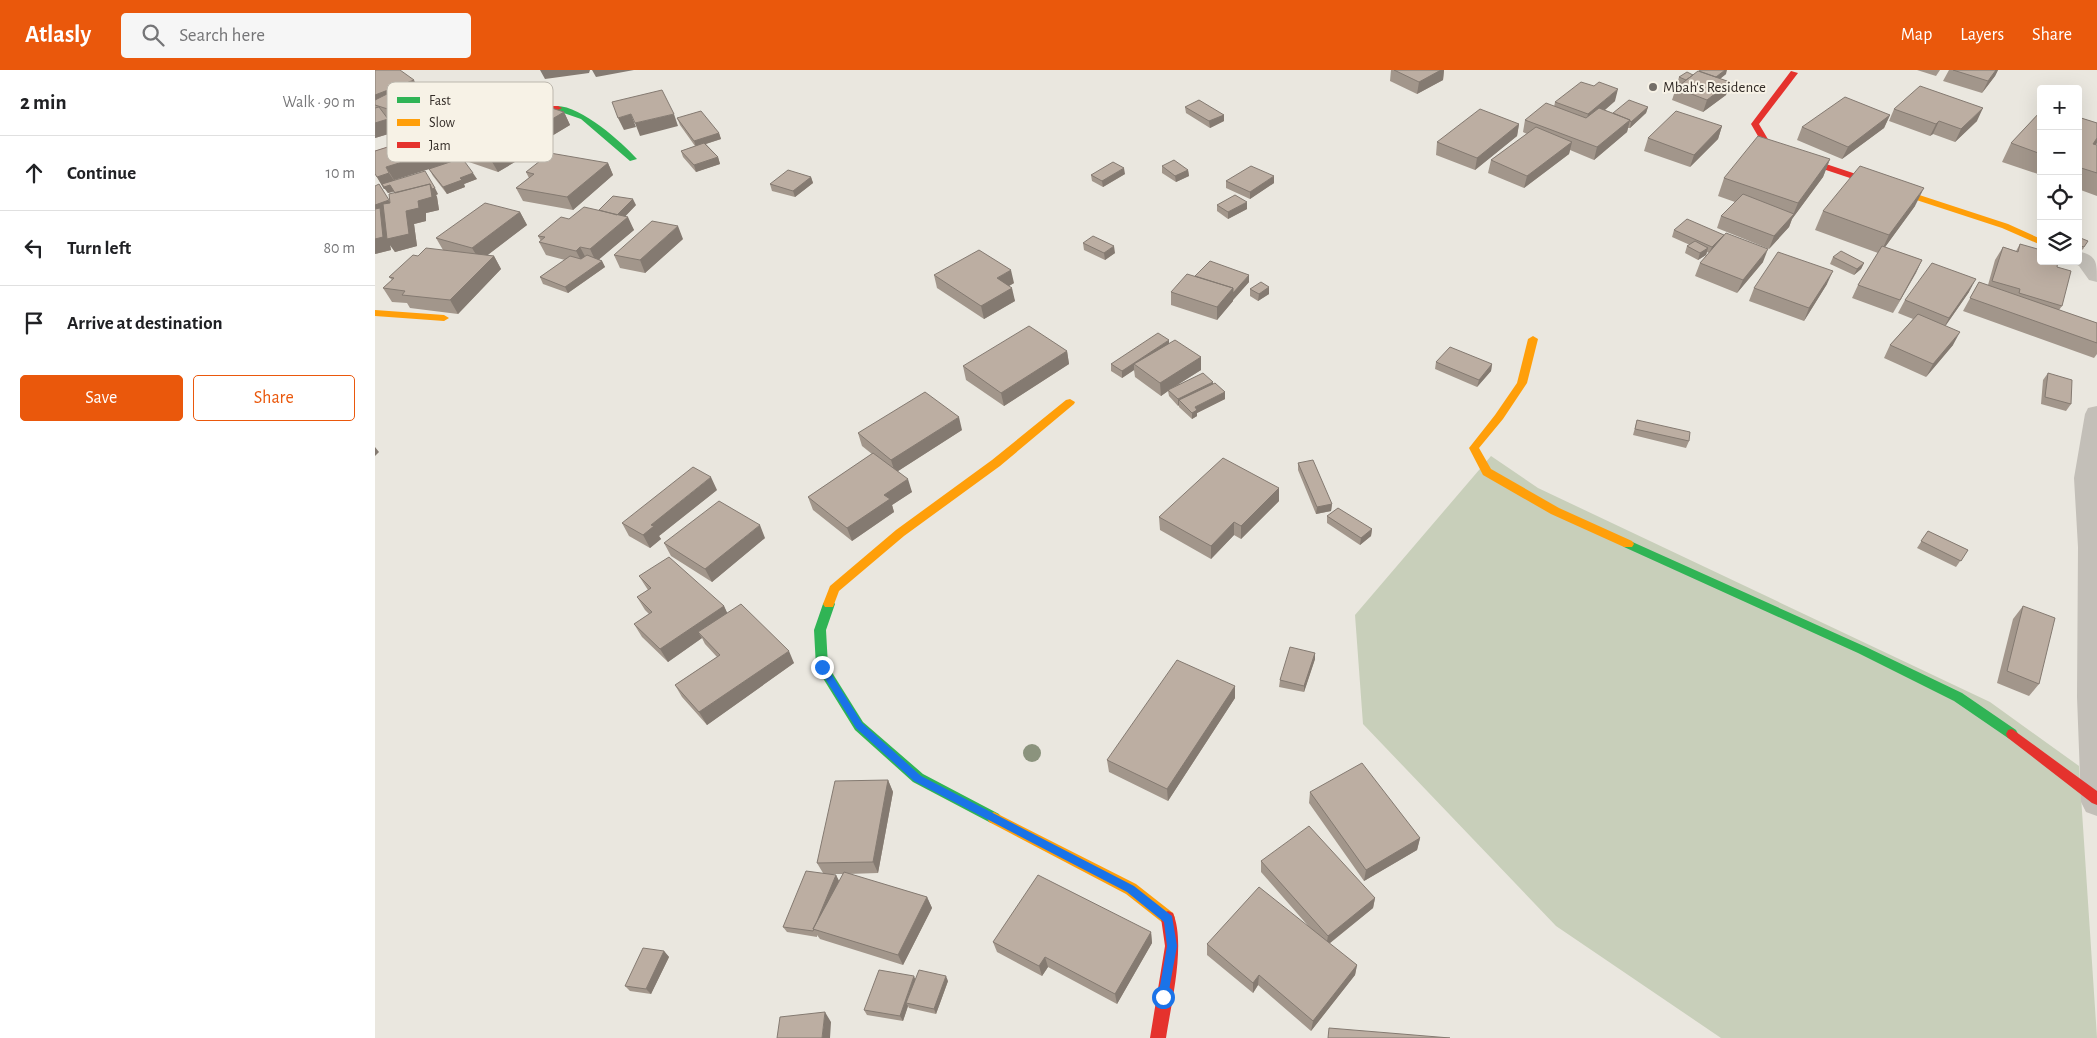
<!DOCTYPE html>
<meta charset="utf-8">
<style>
body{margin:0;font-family:"Alegreya Sans",sans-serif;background:#f6f6f6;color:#202124}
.controls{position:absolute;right:15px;top:15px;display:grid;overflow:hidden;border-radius:5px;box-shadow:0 5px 20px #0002}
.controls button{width:45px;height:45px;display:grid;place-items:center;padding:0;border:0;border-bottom:1px solid #e0e0e0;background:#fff;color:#202124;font:25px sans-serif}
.stop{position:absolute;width:15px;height:15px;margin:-11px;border:4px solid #1a73e8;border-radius:50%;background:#fff}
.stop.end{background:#1a73e8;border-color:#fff;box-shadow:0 1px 5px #0008}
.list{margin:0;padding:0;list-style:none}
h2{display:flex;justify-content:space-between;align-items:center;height:65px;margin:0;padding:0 20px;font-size:21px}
h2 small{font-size:16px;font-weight:400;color:#757577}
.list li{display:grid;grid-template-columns:32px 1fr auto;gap:15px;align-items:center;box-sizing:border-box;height:75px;padding:0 20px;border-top:1px solid #e0e0e0}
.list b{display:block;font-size:19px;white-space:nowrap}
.list em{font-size:16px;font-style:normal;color:#757577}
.actions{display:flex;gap:10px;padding:15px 20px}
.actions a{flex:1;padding:11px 0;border:1px solid #ea580c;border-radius:5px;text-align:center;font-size:18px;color:#ea580c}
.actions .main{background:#ea580c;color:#fff}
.icon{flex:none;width:28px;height:28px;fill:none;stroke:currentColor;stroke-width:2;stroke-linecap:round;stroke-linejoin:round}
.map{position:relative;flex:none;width:1722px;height:968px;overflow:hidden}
header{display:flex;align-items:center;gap:30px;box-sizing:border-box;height:70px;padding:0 25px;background:#ea580c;color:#fff}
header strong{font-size:24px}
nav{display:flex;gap:28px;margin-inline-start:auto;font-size:18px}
.search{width:350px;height:45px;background:#f6f6f6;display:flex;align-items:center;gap:12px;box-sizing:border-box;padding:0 18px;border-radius:5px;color:#757577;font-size:19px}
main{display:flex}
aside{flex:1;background:#fff}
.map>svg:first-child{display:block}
</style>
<header>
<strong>Atlasly</strong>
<div class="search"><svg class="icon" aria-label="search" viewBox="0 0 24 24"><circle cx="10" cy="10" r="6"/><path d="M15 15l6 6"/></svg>Search here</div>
<nav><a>Map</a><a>Layers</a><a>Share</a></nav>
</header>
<main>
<aside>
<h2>2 min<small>Walk · 90 m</small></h2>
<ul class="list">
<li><svg class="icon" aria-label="ahead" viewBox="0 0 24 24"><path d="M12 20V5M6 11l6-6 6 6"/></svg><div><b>Continue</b></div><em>10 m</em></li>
<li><svg class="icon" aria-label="left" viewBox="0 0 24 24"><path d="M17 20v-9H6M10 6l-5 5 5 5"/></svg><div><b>Turn left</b></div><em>80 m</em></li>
<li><svg class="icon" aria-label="arrive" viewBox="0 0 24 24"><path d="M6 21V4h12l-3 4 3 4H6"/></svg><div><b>Arrive at destination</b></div></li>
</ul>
<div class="actions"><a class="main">Save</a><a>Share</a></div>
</aside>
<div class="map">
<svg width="1722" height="968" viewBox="0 0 1722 968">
<rect width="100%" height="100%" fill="#eae7df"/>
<path fill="#c8cfba" d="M1116,386L1163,418L1615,632L1704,696L1722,968H1346L1181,856L988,654L980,545Z"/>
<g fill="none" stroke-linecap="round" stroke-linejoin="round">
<path fill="#c3bfb8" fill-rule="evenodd" d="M1703,181C1722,186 1722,191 1722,212L1714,210L1704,196L1695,191H1703Z
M1722,336V746L1711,742L1706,732L1702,627L1703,477L1699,408L1710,344L1713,338Z"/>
<path fill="#30b455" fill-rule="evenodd" d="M180,36C204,34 247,72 262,89L255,91L206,49L180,40Z
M1253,470L1491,577L1587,623L1641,660L1643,664L1641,668L1637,669L1633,668L1579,631L1483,583L1249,477L1247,474Z
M454,529L458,531L460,534L451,560L453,596L488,652L548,704L624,744L626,748L624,752L619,754L614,752L538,712L480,660L441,597L439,560L448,534L450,531Z"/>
<path fill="#ff9f0a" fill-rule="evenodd" d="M1523,120H1529L1633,154L1666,169V175L1627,158L1523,124Z
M0,240L69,245L74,248L69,251L0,246Z
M1158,266L1163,269L1152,313L1128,349L1104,378L1116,399L1184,438L1257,471L1259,474L1257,477H1249L1176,444L1108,405L1094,378L1120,345L1142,313L1153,269Z
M695,329L700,332L699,334L625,396L529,466L464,521L458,537H450L448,534L455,516L521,460L617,390L691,330Z
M619,742L761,814L798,843L800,848L798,853L793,855L788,853L751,824L614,752L612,748L614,744Z"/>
<path fill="#e5322d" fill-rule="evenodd" d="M1416,1L1423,3L1384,54L1397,76L1529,120V124H1523L1391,80L1376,54Z
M169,36H183L187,38L183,40H169L37,75L0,86V81L31,71Z
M1637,659L1722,721V735L1717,733L1633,668L1631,664L1633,660Z
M793,841L798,843C811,874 796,934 791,968H775L790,876L786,848L788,843Z"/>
</g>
<circle fill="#8b937d" cx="657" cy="683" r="9"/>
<path fill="#a2968b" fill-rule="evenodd" d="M0,0L45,23H44L49,31L48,32L66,37L72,49L51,61L13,49L20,62L0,68Z
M1016,0H1069L1068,10L1042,24L1015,11Z
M1542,0H1565L1561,6Z
M1574,0H1623L1620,6L1607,23L1568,11Z
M1351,4L1345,9L1355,12L1351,25L1328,42L1297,30L1301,18L1305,15L1302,14L1304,7L1318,5Z
M1240,31L1230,40L1238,43L1273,37L1271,43L1255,58H1253L1252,62L1219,90L1195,80L1194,84L1149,118L1113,103L1116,90L1152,64L1148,62L1150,50L1179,37L1180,32Z
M810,37L849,45V51L835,58L811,43Z
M150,39L189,42L195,55L170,70L172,73L123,102L91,91L84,78L86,77L74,83L71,81L77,91L102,109L89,114L90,117L72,124L58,106L54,99L56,98L19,110L63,124L61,125L62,127L64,140L51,143V151L39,154L42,176L20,182L15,175L16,180L0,184L14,131L20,123L19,122L13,123L10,119H9L0,104L56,72L55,70L112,57L128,48L127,47ZM108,62L110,64L90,75L88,71Z
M1519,39L1602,51L1580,72L1558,64L1555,66L1514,51Z
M1666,41V105L1627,92L1636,73Z
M1515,45L1509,58L1467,89L1422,70L1427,57Z
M1703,47L1722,53V73L1721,75H1722V126L1703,119Z
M302,48L344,63L346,69L331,74L343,87L345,94L321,102L308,87L306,81L320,76L305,55Z
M1144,54L1142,66L1100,100L1061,85L1062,72Z
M1347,56L1343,69L1315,97L1269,81L1273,68Z
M1455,89L1448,107L1417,149L1414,157L1394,179L1342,158L1346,146L1360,132L1343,126L1349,108Z
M233,93L238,105L198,140L148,131L141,118L154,108L151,102Z
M787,96L813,100L814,106L801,112L787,103Z
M750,104L728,117L717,111L716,105Z
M436,107L438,113L420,127L397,121L395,114Z
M851,111L899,113L875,129L851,118Z
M261,135L250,146L259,160L224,189L227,191L230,197L193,223L168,214L165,207L190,190L171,185L164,172L166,171L163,166L194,149L224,140Z
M842,135L872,139L853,149L842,141Z
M1540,136L1510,177L1547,190L1518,243L1477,228L1483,215L1503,183L1440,160L1448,141Z
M145,142L152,155L112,185L119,186L126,199L83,244L35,238L32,233L17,232L8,218L17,210L14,207L68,180L61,168Z
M1299,160L1388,192L1362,223L1320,206L1325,193L1334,183L1332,182L1331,185L1323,190L1310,183L1312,176L1315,175L1297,167Z
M1703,167L1709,178L1704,183H1703Z
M308,169L270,203L245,198L239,185Z
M708,173L740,183L730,190L709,180Z
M1645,174L1682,197L1687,236L1684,240L1722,253V284L1719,288L1588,241L1604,212L1613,215L1620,190L1628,177L1641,181Z
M1458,187L1489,193L1486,199L1479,205L1455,194Z
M559,205L639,213L634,216L640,231L609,249L562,218Z
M820,206L874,212L858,230V231L842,250L796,235V222Z
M1452,214L1429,251L1374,231L1379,218Z
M894,217V224L883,231L875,226V219Z
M1594,222L1570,256L1578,275L1551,307L1509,288L1515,275L1538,249L1523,243L1530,230Z
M794,273L826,287V300L804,314H838L850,322V329L822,343V346L817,349L804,337V335L803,336L794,326L793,321L786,326L760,307L759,300L747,308L736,301V294Z
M692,281L694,294L629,336L591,310L588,296Z
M1061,292L1117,294L1116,301L1102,317L1060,299Z
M1673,303L1696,334L1691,341L1666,334L1668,310Z
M1262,350L1314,371L1311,378L1258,365Z
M587,360L523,401L537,422L517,435L519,442L477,471L438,440L433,427L497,384L487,376L483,363Z
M923,393L957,434L956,441L941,444L923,400Z
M904,418V431L866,469L859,465L836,489L785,460L784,447Z
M342,420L284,466L286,469L275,478L254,466L247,453Z
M952,446L997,459L996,466L985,475L952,453Z
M1553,461L1593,480L1581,497L1542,478Z
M390,468L337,512L296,486L289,473Z
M264,506L349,536L352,543L419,593L332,655L307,627L300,615L342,587L330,574L327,568L293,592L267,567L259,554L274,544L270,540L262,527L273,520Z
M1648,536L1664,614L1654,626L1622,613L1638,549Z
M940,583V589L929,622L904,617L905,610Z
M860,616V628L793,731L734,702L732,690Z
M513,710L518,722L503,803L473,804L552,827L557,838L528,895L445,869L442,865V867L412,862L408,857L448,803L442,793ZM455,804H468L462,816L464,811L461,805Z
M935,722L1045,768L1042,780L989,811L934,733Z
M886,791L1000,828L998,838L954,874L982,895L980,905L936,961L883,915L878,923L832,885V874L935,858L886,802Z
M776,862L777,873L742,934L673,897L667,906L622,882L618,872Z
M289,881L294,887L276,924L255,921L250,916Z
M573,911L561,944L534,938L533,936L528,951L492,945L489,940Z"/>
<path fill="#847a71" d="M165,0H215L214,3L170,9Z
M217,0H259L221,7Z
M1065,0H1069L1068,10L1042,24L1044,12Z
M1350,0H1352L1351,4L1337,15L1338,9Z
M1621,0H1623L1620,6L1607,23L1613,11Z
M39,10L45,23L7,37L0,35V25Z
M1355,12L1351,25L1328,42L1332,30Z
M1243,19L1240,31L1210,57L1213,44Z
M46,25L49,31L32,37L28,30Z
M66,37L72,49L51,61L44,49Z
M1273,37L1271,43L1255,58L1256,52Z
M1608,38L1602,51L1580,72L1586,59Z
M189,42L195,55L170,70L172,73L123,102L116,90L164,62L162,58Z
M256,44L261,57L249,60L243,48Z
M299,44L303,56L265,66L260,53Z
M849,45V51L835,58L834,51Z
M1515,45L1509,58L1467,89L1473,77Z
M13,49L20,62L0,68V53Z
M1255,50L1252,62L1219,90L1222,77Z
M1564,51L1558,64L1555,66L1561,54Z
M110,53L113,60L107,59L108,62L88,71L91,75L74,83L71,76L82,66Z
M1144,54L1142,66L1100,100L1102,88Z
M1347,56L1343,69L1315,97L1319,85Z
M344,63L346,69L321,77L319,71Z
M1722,68V73L1707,92L1718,74Z
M1197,72L1194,84L1149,118L1152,106Z
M70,79L77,92L19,110L11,97Z
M343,87L345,94L321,102L319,95Z
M1455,89L1448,107L1417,149L1414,157L1394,179L1399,166L1418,145L1423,133Z
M233,93L238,105L198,140L192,127Z
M749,98L750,104L728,117L727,111Z
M813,100L814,106L801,112L800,106Z
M14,103L22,115L19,121L13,123L10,119H9L2,107Z
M98,103L102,109L89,114L90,117L72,124L68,117L85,108Z
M899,106V113L875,129V122Z
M436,107L438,113L420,127L418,121Z
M4,114L21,143L31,141L43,131L55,114L60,118L63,124L61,125L62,127L64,140L51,143V151L39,154L42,176L20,182L15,175L16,180L0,184V135Z
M1549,118L1540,136L1505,184L1514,165Z
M258,129L261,135L244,153L241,146Z
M872,132V139L853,149V142Z
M145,142L152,155L105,191L97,178Z
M253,147L259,160L221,192L215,179Z
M303,156L308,169L270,203L265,190Z
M1349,166L1334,183L1337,177Z
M739,176L740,183L730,190L729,183Z
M205,177L212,190L208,194L201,181Z
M1333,178L1331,185L1323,190L1325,183Z
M1393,179L1388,192L1362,223L1368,210Z
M119,186L126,199L83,244L75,230Z
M1547,190L1541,203L1518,243L1525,230Z
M227,191L230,197L193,223L190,217Z
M1489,193L1486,199L1479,205L1482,199Z
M636,200L639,213L625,221L622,208Z
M1458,201L1452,214L1429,251L1434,238Z
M874,205V212L858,230V223Z
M1601,209L1594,222L1567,261L1574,248Z
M894,217V224L883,231L884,224Z
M637,218L640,231L609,249L606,236Z
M858,218V231L842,250V237Z
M1585,262L1578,275L1551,307L1558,294Z
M794,270V277L759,294V300L747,308V301Z
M692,281L694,294L629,336L626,323Z
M826,287V300L794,320H793V321L786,326L785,313Z
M1117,294L1116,301L1102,317L1104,310Z
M838,312V319L804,330V335L803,336V329Z
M850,322V329L822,343V346L817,349V343L820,337Z
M584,347L587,360L520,403L516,390Z
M0,377L4,382L0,386Z
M336,407L342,420L284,466L286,469L275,478L268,465L276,455Z
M533,409L537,422L517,435L519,442L477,471L472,458L509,425Z
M904,418V431L866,469V456Z
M957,434L956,441L941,444L942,437Z
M859,452V465L836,489V476Z
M385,455L390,468L337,512L330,499Z
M997,459L996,466L985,475L986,468Z
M349,536L355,549L323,562L327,568L293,592L285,579Z
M414,581L419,593L332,655L324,642Z
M940,583V589L929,622V616Z
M860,616V628L793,731L792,719Z
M513,710L518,722L503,803L498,792Z
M1045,768L1042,780L989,811L991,800Z
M461,805L464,811L444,861L439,859Z
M552,827L557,838L528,895L523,885Z
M1000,828L998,838L951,876L953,866Z
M776,862L777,873L742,934L740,924Z
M289,881L294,887L276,924L271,919Z
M670,887L673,897L667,906L664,896Z
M982,895L980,905L936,961L938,951Z
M884,905L883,915L878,923V913Z
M539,906L541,911L531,933L533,936L528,951L525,946Z
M571,906L573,911L561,944L559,939Z
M450,942L456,952L455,968H447Z"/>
<path fill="#bcaea2" stroke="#847a71" d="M0,0H25L39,10L0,25Z
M1019,0H1066L1044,12Z
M1326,0H1350L1341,7L1324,1Z
M1578,0H1621L1613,11Z
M1323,1L1355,12L1332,30L1301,18Z
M1312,2L1318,5L1311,10L1304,7Z
M1206,12L1219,16L1224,12L1243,19L1213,44L1180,32Z
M1545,16L1608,38L1586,59L1564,51L1561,54L1519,39Z
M287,20L299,44L260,53L256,44L243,48L237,32Z
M16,22L66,37L44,49L0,35V30Z
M1470,27L1515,45L1473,77L1427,57Z
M824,30L849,45L834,51L810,37Z
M1254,30L1273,37L1256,52L1255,51V50L1238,43Z
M161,33L189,42L162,58L146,53L166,60L116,90L84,78L113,62L107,59L129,47H127L144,37L150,39Z
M1171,33L1211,48L1224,38L1255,50L1222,77L1150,50Z
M4,37L13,49L0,53V38Z
M1105,39L1144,54L1102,88L1062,72Z
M326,41L344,63L319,71L302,48Z
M1301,41L1347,56L1319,85L1273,68Z
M1666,41V84L1636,73Z
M1703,47L1722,53V68L1718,74L1722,75V103L1703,97Z
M1161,57L1197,72L1152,106L1116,90Z
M51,65L54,72L64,69L70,79L11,97L14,103L2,107L0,104V81Z
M1383,66L1455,89L1423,133L1349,108Z
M329,73L343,87L319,95L306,81Z
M175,83L233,93L192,127L141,118L159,104L151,102Z
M87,88L98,103L85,108L87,110L68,117L54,99Z
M799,90L813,100L800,106L787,96Z
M738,92L749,98L727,111L716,105Z
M876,96L899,106L875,122L851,111Z
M1485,96L1549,118L1514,165L1448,141Z
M413,100L436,107L418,121L395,114Z
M50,101L60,118L57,119L55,114L20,123L15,115L9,117L7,114Z
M4,114L14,130L0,135V116Z
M55,114L57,127L43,131L44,138L31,141L34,164L12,169L8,134L15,133L14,124Z
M1368,124L1419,144L1399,166L1346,146Z
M860,125L872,132L853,142L842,135Z
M238,126L258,129L242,145L224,140Z
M110,133L145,142L97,178L61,168Z
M209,137L253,147L215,179L205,177L201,181L164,172L170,167L163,166L186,147L194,149Z
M5,138L8,167L0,169V139Z
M1312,149L1349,165L1337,177L1299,160Z
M277,151L303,156L265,190L239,185Z
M1351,163L1393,179L1368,210L1325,193Z
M718,166L739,176L729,183L708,173Z
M1703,167L1713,171L1709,177L1703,175Z
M1320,171L1333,178L1325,183L1312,176Z
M1645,174L1666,180V191H1683L1682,197L1696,201L1687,236L1644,223L1645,219L1617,211L1628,177L1643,182Z
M1507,176L1547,190L1525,230L1483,215Z
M51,178L119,186L75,230L27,225L30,221L8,218L19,208L14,207L38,185L43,186Z
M604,180L636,200L622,208L637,218L606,236L559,205Z
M1466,181L1489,193L1482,199L1458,187Z
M1403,182L1458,201L1434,238L1379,218Z
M212,185L227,191L190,217L165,207L195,186L206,189Z
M835,191L874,205L858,223V218L820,206Z
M1557,193L1601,209L1574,248L1530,230Z
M812,204L858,218L842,237L796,222Z
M886,212L894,217L884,224L875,219Z
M1604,212L1722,253V273L1595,228Z
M1543,244L1585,262L1558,294L1515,275Z
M654,256L692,281L626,323L588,296Z
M783,263L794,270L747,301L736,294Z
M800,270L826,287L785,313L759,294Z
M1075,277L1117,294L1104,310L1061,292Z
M828,303L838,312L803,329L793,320Z
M1673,303L1697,310L1696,334L1670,327Z
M840,313L850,322L820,337L822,340L817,343L804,330Z
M550,322L584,347L516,390L483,363Z
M1262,350L1315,362L1314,371L1260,359Z
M498,383L533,409L509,425L515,429L472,458L433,427Z
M848,388L904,418L866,456L859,452L836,476L784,447Z
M938,390L957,434L942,437L923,393Z
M318,397L336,407L276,455L279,456L268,465L247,453Z
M344,431L385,455L330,499L289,473Z
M963,438L997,459L986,468L952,446Z
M1553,461L1593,480L1586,491L1546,471Z
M294,487L349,536L285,579L259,554L277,542L262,527L276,518L264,506Z
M366,534L414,581L324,642L300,615L345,585L323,562Z
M1648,536L1680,548L1664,614L1632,601Z
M915,577L940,583L929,616L905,610Z
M802,590L860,616L792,719L732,690Z
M987,693L1045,768L991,800L935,722Z
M513,710L498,792L442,793L460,711Z
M934,756L1000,828L953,866L886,791Z
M431,801L461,805L442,851L438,859H439L438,861L408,857Z
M469,802L552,827L523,885L438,859Z
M663,805L776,862L740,924L670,887L664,896L618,872Z
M884,817L982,895L938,951L884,905L878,913L832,874Z
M268,878L289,881L271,919L250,916Z
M504,900L539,906L525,946L489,940Z
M544,900L571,906L559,939L531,933Z
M450,942L447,968H402L405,947Z
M954,958L1075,968H953Z"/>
<path fill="#1a73e8" d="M447,593L450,594L487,653L546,706L759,816L797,846L802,876L792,931L788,933L784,931L783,927L792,876L789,852L752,822L539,711L481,658L444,599V594Z"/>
<circle fill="#736d67" stroke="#f7f2e6" stroke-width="2" cx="1278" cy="17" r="5"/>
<g text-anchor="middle" stroke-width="4" stroke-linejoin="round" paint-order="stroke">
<g font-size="15" fill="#332c27" stroke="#f7f2e6" text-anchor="start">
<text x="1288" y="22">Mbah's Residence</text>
</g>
</g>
<rect x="12" y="12" width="166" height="80" rx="8" fill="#f7f2e6" stroke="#bcb7ad" stroke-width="1"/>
<rect x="22" y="27" width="23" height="6" fill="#30b455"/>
<rect x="22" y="49" width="23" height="7" fill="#ff9f0a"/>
<rect x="22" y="72" width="23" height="6" fill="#e5322d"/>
<g font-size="14" fill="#332c27">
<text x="54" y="35">Fast</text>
<text x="54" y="57">Slow</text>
<text x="54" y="80">Jam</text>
</g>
</svg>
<div class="controls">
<button>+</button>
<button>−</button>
<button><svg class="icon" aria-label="locate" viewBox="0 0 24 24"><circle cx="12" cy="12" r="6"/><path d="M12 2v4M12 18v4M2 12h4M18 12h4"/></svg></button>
<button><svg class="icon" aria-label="layers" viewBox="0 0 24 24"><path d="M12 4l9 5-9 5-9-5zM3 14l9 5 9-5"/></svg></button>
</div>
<div class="stop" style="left:788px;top:927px"></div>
<div class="stop end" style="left:447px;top:597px"></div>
</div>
</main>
